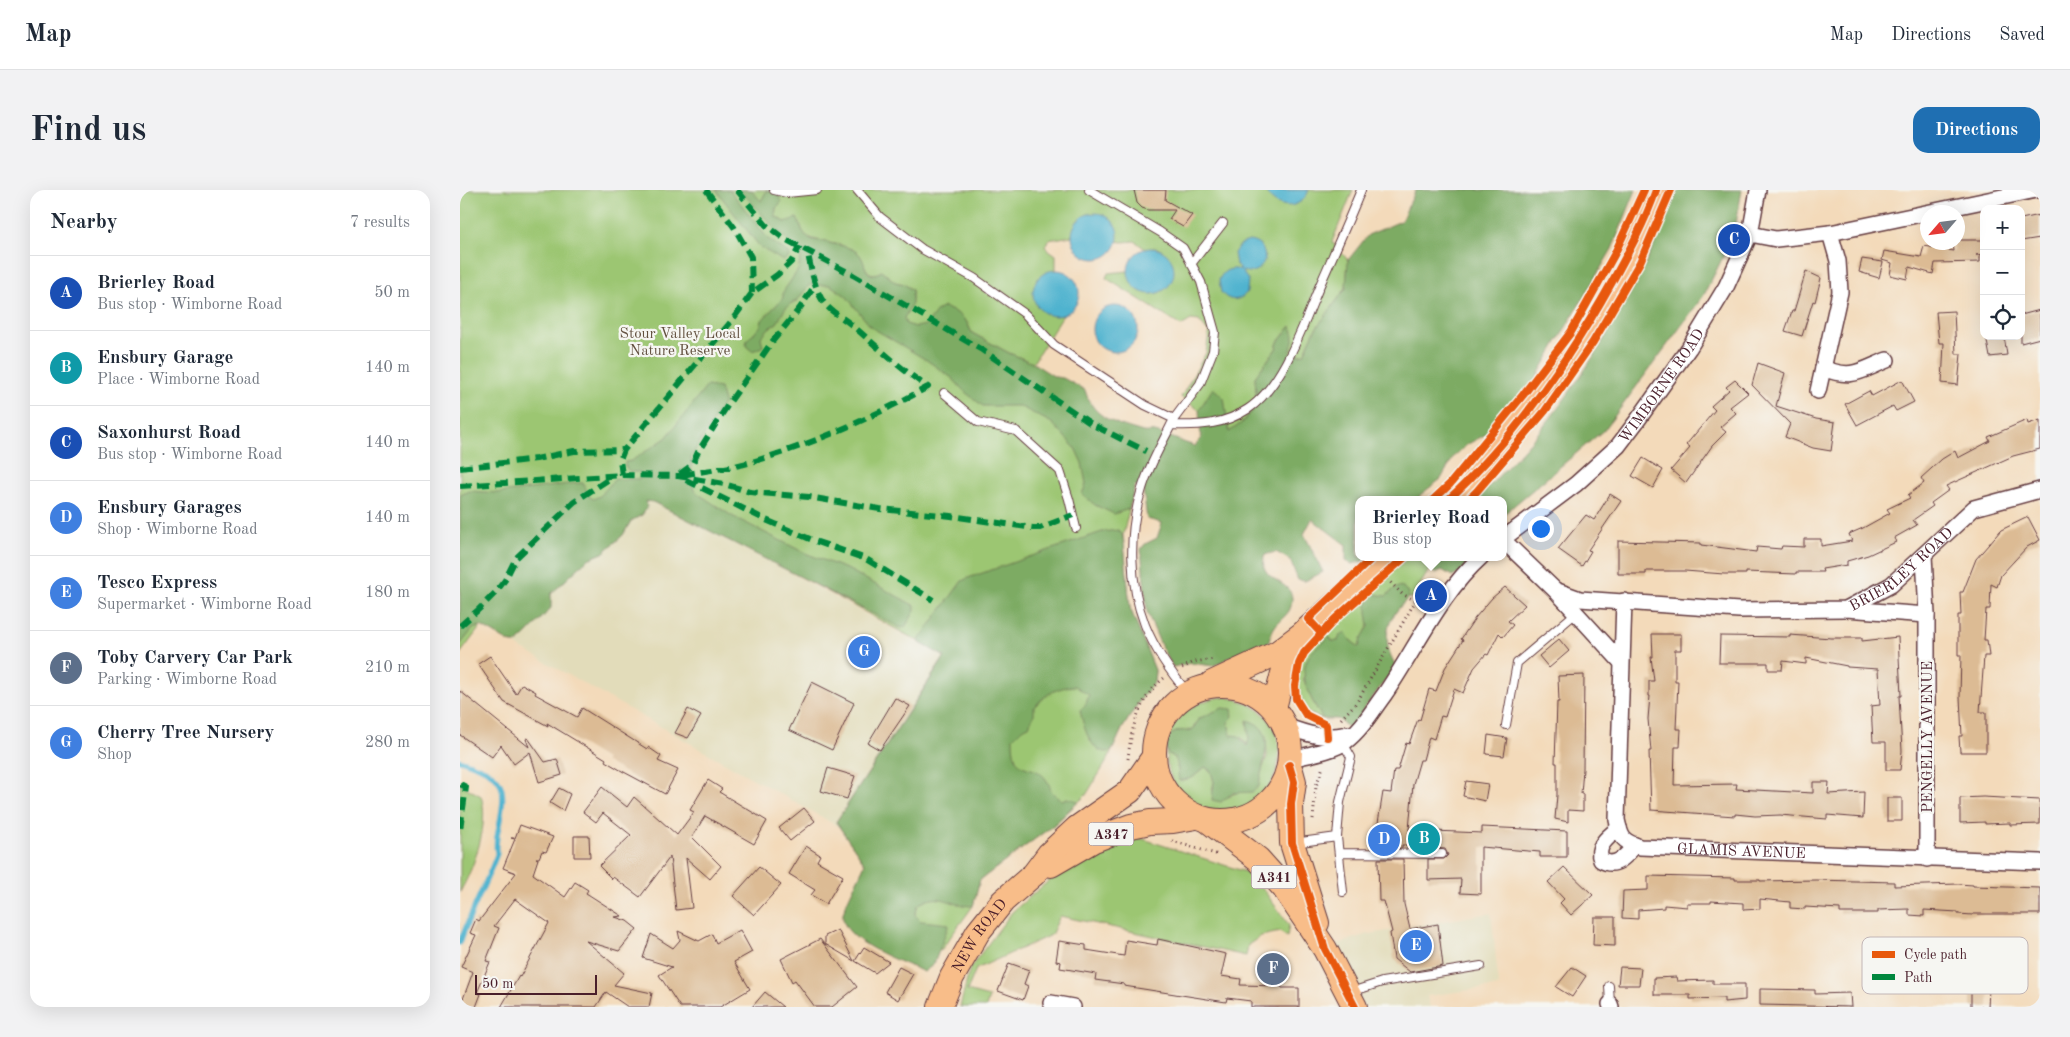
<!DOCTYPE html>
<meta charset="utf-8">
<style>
body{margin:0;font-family:"Old Standard TT",serif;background:#f2f2f3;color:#1f2937}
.controls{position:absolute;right:15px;top:15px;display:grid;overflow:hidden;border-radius:10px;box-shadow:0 5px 20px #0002}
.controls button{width:45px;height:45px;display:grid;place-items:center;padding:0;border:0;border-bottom:1px solid #e0e1e3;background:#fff;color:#1f2937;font:25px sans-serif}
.compass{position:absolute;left:1460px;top:15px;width:45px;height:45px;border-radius:50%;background:#fff;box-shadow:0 5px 20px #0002;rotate:242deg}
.scale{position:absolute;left:15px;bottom:12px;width:122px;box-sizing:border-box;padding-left:5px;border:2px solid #4a1f2b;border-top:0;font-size:14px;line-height:18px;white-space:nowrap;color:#4a1f2b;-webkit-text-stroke:4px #f6f6f2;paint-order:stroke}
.you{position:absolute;left:1080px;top:338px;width:18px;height:18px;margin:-12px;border:4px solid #fff;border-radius:50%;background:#1a73e8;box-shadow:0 0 0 8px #1a73e833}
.badge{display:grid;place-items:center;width:32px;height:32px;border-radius:50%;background:#1f6fb2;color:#fff;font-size:16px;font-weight:700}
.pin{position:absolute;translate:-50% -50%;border:2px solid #fff;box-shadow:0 1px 5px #0006}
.popup{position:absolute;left:895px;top:306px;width:152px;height:65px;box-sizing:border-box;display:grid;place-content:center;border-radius:10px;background:#fff;filter:drop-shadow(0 1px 4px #0005);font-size:16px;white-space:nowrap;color:#747a83}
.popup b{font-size:19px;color:#1f2937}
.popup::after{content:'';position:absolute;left:50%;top:100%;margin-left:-10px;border:10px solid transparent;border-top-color:#fff}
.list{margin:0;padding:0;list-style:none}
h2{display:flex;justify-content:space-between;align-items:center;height:65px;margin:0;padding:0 20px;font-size:21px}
h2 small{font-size:16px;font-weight:400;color:#747a83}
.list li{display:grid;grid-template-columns:32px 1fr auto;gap:15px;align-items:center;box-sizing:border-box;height:75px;padding:0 20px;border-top:1px solid #e0e1e3}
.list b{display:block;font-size:19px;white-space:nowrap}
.list p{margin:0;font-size:16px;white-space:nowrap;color:#747a83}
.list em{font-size:16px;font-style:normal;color:#747a83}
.icon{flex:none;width:28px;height:28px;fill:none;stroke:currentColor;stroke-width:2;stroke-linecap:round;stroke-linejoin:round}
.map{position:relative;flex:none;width:1580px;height:817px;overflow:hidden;border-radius:15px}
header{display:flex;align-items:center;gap:30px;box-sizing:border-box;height:70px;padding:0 25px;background:#fff;border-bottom:1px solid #e0e1e3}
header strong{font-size:24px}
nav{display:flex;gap:28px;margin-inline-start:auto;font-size:18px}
.intro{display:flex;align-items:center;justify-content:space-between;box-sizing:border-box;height:120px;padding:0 30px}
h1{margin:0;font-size:35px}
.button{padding:12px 22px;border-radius:15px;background:#1f6fb2;color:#fff;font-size:18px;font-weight:700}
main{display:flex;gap:30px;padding:0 30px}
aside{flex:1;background:#fff;border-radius:15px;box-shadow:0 5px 20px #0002}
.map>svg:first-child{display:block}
</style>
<header>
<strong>Map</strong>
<nav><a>Map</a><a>Directions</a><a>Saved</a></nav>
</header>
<div class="intro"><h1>Find us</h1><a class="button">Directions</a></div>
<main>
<aside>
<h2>Nearby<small>7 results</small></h2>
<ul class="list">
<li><span class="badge" style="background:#1a4fb4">A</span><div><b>Brierley Road</b><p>Bus stop · Wimborne Road</p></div><em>50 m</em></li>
<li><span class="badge" style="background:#0f9aa8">B</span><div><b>Ensbury Garage</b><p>Place · Wimborne Road</p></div><em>140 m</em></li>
<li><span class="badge" style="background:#1a4fb4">C</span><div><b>Saxonhurst Road</b><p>Bus stop · Wimborne Road</p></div><em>140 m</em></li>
<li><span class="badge" style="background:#3f7fe0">D</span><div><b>Ensbury Garages</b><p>Shop · Wimborne Road</p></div><em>140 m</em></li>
<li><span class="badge" style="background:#3f7fe0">E</span><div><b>Tesco Express</b><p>Supermarket · Wimborne Road</p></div><em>180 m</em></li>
<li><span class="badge" style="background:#5c6f8a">F</span><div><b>Toby Carvery Car Park</b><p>Parking · Wimborne Road</p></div><em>210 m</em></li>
<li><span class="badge" style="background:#3f7fe0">G</span><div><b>Cherry Tree Nursery</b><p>Shop</p></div><em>280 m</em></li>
</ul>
</aside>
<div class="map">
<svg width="1580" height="817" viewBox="0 0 1580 817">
<rect width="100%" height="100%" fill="#f6f6f2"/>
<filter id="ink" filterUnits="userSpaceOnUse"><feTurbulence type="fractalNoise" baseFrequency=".02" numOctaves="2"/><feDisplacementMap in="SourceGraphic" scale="10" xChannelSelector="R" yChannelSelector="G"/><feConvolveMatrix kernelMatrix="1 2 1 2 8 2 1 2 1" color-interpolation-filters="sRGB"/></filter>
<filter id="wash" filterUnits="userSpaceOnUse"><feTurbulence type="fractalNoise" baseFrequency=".0096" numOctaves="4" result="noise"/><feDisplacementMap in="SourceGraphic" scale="20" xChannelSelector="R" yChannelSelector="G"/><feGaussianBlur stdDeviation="1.12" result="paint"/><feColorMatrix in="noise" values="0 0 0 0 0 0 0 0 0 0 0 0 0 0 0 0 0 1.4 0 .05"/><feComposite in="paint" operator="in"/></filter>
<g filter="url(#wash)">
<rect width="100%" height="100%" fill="#f3daba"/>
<path fill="#e2dcba" d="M178,299L484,467L375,632L379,637L25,438Z
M1031,723L1039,796L967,806L970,817H895L865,759L904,745Z"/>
<path fill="#9cc672" stroke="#73724e" d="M0,0H307L302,11L328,43L452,111V100L444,94L435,92L422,81C409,89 405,79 401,67L381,55L369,53L367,51C357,51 349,49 342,42L341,36L325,32L315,26L316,18L320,13L319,5L309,0H893L872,52L888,70L886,98L855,140L844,164L830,165V137L818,152L816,159L795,187L797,214L783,232L769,242L766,226L753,199L739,220L721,207L746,163L749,143L739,131L731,130L721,136L646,88L648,83L668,81L672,92L701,60L696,58L685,59L675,51L662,52L657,51L656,39L654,33L628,24L618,30L612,46L588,50L585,57L596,65V80L585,83L580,87L591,125H603L573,173L549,163L512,143L506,131L484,117L675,295L663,345L670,418L695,480L694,492L680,510L662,539L647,571L626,605L595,634L520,690L513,716L481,760L383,724L405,674L376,632L485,466L176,296L21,436L0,464Z
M948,367H962L964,375L969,380L952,408H949L947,401L934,399C923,409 903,443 899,457L890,450L872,451L870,447L843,488L852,510L863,529C840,522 839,508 837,487L831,484L845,457Z
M763,507C864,519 813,659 733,613C713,601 706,580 706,558L708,564L714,566L718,571L717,578L732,588L745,577L751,581L754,592L752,600L769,607C779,598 788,605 799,596L800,586L807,566L806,546L788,530L789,548L788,556L782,548L771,546L768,532L740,528L732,540L718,541L708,546C719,522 737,510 763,507Z
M0,594L21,606C30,633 14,678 0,702Z
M680,648L792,684L829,735L827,747L820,742L801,746L788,755L786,766L600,726L591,745L516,779L507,801L529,807L526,817H500L510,778L552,722L605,677Z"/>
<path fill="#7dab64" stroke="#646548" d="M256,0H270L308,49L330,64L328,68L323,71L300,57Z
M280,0H291L301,11L307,0L319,5L321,13L316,18L315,26L325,32L337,28C345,46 345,51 367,51L369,53C379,55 392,57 399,64C407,72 403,92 422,81L435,92L444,94L452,100V114L444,128L446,134L456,137L466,135L478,120L484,117L497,123L506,131L512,143L549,163L573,173L595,187L603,188L625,200C633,229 657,234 683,242C687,243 691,241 695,242C708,245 721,252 735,256L741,249L739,220L753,198L764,208L769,242L783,232L797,215L795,187L816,159L818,152L831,136L834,146L830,165L844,164L855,140L886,98L888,70L908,45L941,31L956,0H1176L1152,59L1076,188L1038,238L1008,254L994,266L981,289L960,305L958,310H898V367H905L904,371L892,374L886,371V355L852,329L844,344L863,382L845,391L838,390L830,370L816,362L804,365C804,369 803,374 804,377C810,394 838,393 831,416C830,423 821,429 816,435C812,440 810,447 808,453L794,455L753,476L731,473L713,477L702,458L687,422L681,359L685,354L697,348L702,333L687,329L683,299L675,295L669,319L654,324L635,315L622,304L626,294L622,273L615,258L592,233L559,216H523L505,202L492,188L468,171L411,137L386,106L370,95H349L337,111L330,114L325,119L317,133L309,138L301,147L303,157L292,161L286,156L287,150L300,137L302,130L323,108V102L338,80L341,67L337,58L319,43Z
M1218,0H1282L1274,45L1244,105L1208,154L1145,239L1044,324V310H1016C1040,284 1066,259 1088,231C1142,162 1185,81 1218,0Z
M247,196L260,198L264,212L231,267L233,297L237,303L272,326L345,363L389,380L455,416V421L445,437L441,438L193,312L186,311L187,318L182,325L171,331L163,345L143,363L128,369L91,404V418L67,444L57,453H51L21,436L13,439L0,455V305L10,301L39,303L116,293H123L130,307L133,309L140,306L155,289H180L182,287L180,282H170L165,276V272L171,271L206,248Z
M658,340L662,344L664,353L670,418L695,480L694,492L680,510L662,539L652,561C631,568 623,535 620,520L625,516L629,505L615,496C597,497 586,504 574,517V524L569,536L562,539L553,548C553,589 571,570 585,588C594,600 586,600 602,610L607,608L618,611L595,634L520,690L513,716C488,716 481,700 458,715L455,725L461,731L489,734L474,774L464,782C445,773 379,751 383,724C385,713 400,686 405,674L376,632L485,467L460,453L459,450L502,391L508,388L642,342Z
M962,367H1000L1006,370V375L1001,382L992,386L982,380L975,383C968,379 964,375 962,367Z
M941,396L947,401L949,408C926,428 920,449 936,476L901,523L903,531L889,538L878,529H863C852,510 836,488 849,466C853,459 863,453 869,447L872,451H878L880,445L886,443L890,450L899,457L901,449L909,436C907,422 904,415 914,404L926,406L934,399Z
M762,518L772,519L773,526L768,533L771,545L779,546L787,556L789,548L787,530C820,539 801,573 799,596L792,602L773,603L761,612L752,610L754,592L751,581L745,577L732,588L719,591C717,580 720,567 708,564L706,558L708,546L718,541L732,540L740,528Z"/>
<path fill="#50b3cf" stroke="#4d697d" d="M805,0H849C841,22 814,20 805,0Z
M612 46a23 23 0 1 1 46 0a23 23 0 1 1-46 0Z
M789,51C814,54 807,88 782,81L788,90L787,102C780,112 768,112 761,102L759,90C763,80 771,77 781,80L776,75L774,63L781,54Z
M668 81a23 23 0 1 1 46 0a23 23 0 1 1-46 0Z
M573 103a23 23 0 1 1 46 0a23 23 0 1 1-46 0Z
M632 139a23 23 0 1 1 46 0a23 23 0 1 1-46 0Z"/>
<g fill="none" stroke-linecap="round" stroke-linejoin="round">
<path stroke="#50b3cf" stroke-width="5" d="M0,570C43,585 48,591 39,636C37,646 35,654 37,664C26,694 10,723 0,753"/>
</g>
<g id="blocks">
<path fill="#dcbb94" d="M674,0H706L705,10L732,25L723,37L709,29L715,20H688L682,18L677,13Z
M1580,25V48L1561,51V29Z
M1498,50H1524V64L1516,65H1520V72L1475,73L1473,84L1449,77L1447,89L1430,85L1432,73L1422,70L1424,61L1461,67L1464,56L1494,61L1493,52H1498Z
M1402,69L1423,72L1419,88L1399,82Z
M1346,81L1361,88L1355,112L1353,111L1342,146L1325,141L1332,121H1334Z
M1580,120V148L1561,153V125Z
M1494,121L1496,164H1501L1498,195L1482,193L1484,153H1479L1476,122Z
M1526,146H1544L1547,165L1530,167Z
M1298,173L1325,183L1316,216L1356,229L1375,232L1371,261L1353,258L1325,247L1330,234L1292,195Z
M1275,190L1288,203L1270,217L1276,223L1260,237L1266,242L1252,256L1226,293L1211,280L1230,258L1226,255L1255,220L1251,216L1269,200L1266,197Z
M1442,190L1454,212L1436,221L1433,216L1397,235L1385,214L1409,201L1412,206Z
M1567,230L1568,234L1580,230V259L1553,266L1486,296L1489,300L1471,313L1473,316L1453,330L1457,335L1434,348L1436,352L1408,365L1387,371V375L1362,379L1363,382H1336V384L1286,382V384H1264L1225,381H1186V384H1158V351L1241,353V355L1296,362L1297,357L1321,359L1322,356L1344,357V349H1361V356L1392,351L1389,344L1403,338L1430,323L1427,319L1450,308L1448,305L1464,293L1461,288L1482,269L1495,261L1498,268L1530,251L1528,247Z
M1183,268L1203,280L1193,298L1172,286Z
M1150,304L1161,311L1128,360L1131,361L1122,376L1098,359L1126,325L1134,330Z
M1568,327L1580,350L1567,357L1541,385L1537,397L1531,394L1530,419H1526L1524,450H1527L1529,466H1524L1520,522H1526V562H1500L1499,546H1502L1500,507L1501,465H1498V425H1501L1500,402H1503L1516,369L1541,340Z
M1045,397L1065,415L1048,431L1053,435L1043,447L1039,443L1028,465L1026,464L1014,478L1003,503L994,499L985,527L981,526L974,549L969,547L963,570H960L953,594L949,640L1022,643V637L1107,641V667H1080V662L1021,657V704L1000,703L1001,689L968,690V669H984L988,665L985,659L967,658V656L942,655V658H918L917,639L923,602L931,603L934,580H938L946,553L949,554L958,529L960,530L969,499L976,501L985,478L1003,450L1001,449L1015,428L1032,408Z
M1192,444H1221V460H1215V491H1218L1216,539H1221L1220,557H1215L1214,595L1277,594L1276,599L1353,603V592H1369L1368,604L1404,602L1403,628L1367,625V629L1320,625L1295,626L1275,624V626L1191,620L1189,561H1191L1188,529L1190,506H1189V491H1194L1191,467H1193Z
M1330,445L1371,448H1402V451L1438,447L1441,506H1439L1442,561L1440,580H1426V552H1413L1411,516L1420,515L1418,479L1387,477V476L1346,468V474L1323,471L1322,480H1308V473H1259L1260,446L1330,447Z
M1099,449L1109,461L1089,478L1079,466Z
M30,466L56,504L62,494L76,502L75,504L117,527L122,518L187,559L188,557L201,566L198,571L218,580L205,604L162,581L145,571L146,569L87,533L88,536L44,512L18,474Z
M1124,485L1123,579L1121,604H1123V621L1108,620V632L1095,629L1097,605V573H1095L1097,512H1099L1098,486Z
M352,492L394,513L372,560L329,540Z
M0,501L69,557L66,549L68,548L85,572L97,569L102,585L79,592L70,562L54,574L41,555L32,567L0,545Z
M435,508L450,516L420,560L408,553Z
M228,519L241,526L228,548L215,543Z
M1028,545L1047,548L1044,566L1026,564Z
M368,578L395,586L387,609L361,601Z
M248,590L262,599L259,602L307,631L294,654L245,626L232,647L261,676L250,689L226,668L232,718L216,720L210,667L180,707L153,687L152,689L139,676L171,645L143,623L136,632L123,622L142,597L167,617L174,607L217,645L234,622L230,620Z
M1006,591L1028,594L1025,611L1003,606Z
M99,598L110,604L103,621L90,613Z
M1523,607L1580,610V634L1550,635V633L1525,634V632L1500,633V608Z
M1427,608H1442V631H1427Z
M344,618L355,631L330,651L319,638Z
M60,635L93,647L86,662L82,661L79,668H76L78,669L73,684L105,707L115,692L128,700L126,703L162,726L155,727L167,731L177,739L159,761L126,751L164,783L154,795L192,803L189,817H168L146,802L136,817H41L59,786L60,787L89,733L55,709L34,736L39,738L26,771L30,772L17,803L21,804L16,817H0L13,782L1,777L16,745L10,743L16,729L19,731L56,683L43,678L55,649L51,648H55Z
M114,646H129L130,667H114Z
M346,656L360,665L357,671L383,686L366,714L351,705L355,700L329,684Z
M918,669H943L944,714L950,739L978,734L983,776L950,782L934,769L930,743L932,742L924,711H919Z
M299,677L321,695L294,725L273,706Z
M1104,677L1133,705L1111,725L1100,713L1104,709L1088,692Z
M1188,686L1275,688V690H1300V691L1356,690L1434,692V696L1498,694L1513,695V696L1580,698V724H1513V725L1498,724V722L1464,720V726L1449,725V719L1418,720V723H1380V719L1345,717V719L1330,718V712L1300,709V719L1283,720V713L1251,711V713H1227V717L1204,715V718L1178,720V729L1162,728L1163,701L1188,700Z
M1134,727H1155V756L1133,755Z
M280,740L292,762L274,772L290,799L260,817H220L199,785L212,777L183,768L191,744L213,758L220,750L218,741L239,751L252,744L256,753Z
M378,740L394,771L365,754V746Z
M360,749L397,797L372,817H355L335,790L332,792L321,769Z
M698,749L766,764L761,786L781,789L780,795L821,796L822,798H839V817H791V811L767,808L766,812L664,796V794L635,790L636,784L600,778L601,772L596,771L599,751L626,755V760L664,766L666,750L697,755Z
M404,757L429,772L415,783L395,771Z
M549,773L569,780L564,794L568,796L563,810L538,801Z
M439,777L453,784L438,810L425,802Z
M1112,777L1126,786L1112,807L1096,797Z
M1160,777L1181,778L1179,795H1158Z
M1216,787L1217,791L1253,790V794H1285V810L1264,812V808L1230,809V805H1194V788Z
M1300,799L1355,800V804L1390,803L1391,817L1300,815Z
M1511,799H1529L1528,817H1511Z
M305,802L323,817H292Z"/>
</g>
</g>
<g filter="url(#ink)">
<use href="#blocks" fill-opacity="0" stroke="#633b40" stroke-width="1"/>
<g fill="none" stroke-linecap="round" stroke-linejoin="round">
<defs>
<path id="service" d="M314,0L327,3L357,0
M397,0L420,27L462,59L514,88L565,124L594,155L685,215L714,229C703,252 689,275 682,299C668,341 669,394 685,435C695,460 711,483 728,503
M629,0L700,42L723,58L741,92L755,142L753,161L740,194L714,229
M731,74L763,33
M484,203L518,232L556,241L600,281L609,309L616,338
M711,235C739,236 764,235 788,219C823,196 844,133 860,95C874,63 888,32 901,0
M1046,535L1057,473L1116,423
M877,647L883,702
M834,653L877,647L880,612L891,567L883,553
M879,663L982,664
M1149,796L1150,814
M891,802L922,792L1021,776"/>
<g id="minor">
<path d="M1290,44L1316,49L1370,43L1576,0"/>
<path d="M1363,178C1392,190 1400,181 1427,170"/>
<path d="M1358,201L1380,102L1378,71L1370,43"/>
<path id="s1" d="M1044,348L1116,294L1158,256L1177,231L1229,158L1266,97L1290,44L1298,0"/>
<path id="s2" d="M1044,351L1095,400L1120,409L1279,420L1386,419L1431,395L1514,318L1580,300"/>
<path d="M1464,365L1467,425"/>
<path d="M1096,401L1161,472"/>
<path id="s3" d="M1164,411L1157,630C1161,648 1162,651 1180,657L1580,672"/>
<path d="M1386,419L1467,425V669"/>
<path d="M825,536C849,545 863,549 888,544"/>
<path d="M831,569C846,565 873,561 885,552C902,539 912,521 924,505C956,459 979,405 1021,367"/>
<path d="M1159,638C1149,646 1135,656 1141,670C1156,679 1166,666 1175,655"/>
<path d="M591,813L613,817"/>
<path d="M1150,814L1151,817"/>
</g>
<g id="primary">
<path d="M988,310C1055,248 1108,171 1152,92C1168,63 1185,32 1196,0"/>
<path d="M752,493L817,463L842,444L926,367"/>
<circle cx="762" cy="563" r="68"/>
<path d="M814,518L827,468L839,450"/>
<path d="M831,581L834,592L831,614L832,653L857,733"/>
<path d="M747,630L798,669L824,698L865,759L895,817"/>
<path d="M591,675L634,650L671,636L690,632L713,631L736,627"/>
<path id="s4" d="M480,817L492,787L503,768L518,742L543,711L574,684L589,664L617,638L670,601L693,568"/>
</g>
</defs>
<use href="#service" stroke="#633b40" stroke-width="10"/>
<use href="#minor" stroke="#633b40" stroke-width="18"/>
<use href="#primary" stroke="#633b40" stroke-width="26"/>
<path stroke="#633b40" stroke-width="3" stroke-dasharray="1 4" stroke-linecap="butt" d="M927,389L942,404L965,415
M722,478L734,472L754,469
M881,529L897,512L956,410
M668,569C671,538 679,508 704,488
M853,629L856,596L863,577
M712,651L759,665"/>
<use href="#service" stroke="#fff" stroke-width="8"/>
<use href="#minor" stroke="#fff" stroke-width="15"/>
<use href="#primary" stroke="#f8bd89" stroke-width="24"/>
<path stroke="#00873e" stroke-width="6" stroke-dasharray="12 6" stroke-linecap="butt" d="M246,0L274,37L291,67L292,103
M277,0L306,35L323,48L393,85L522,160L633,235L686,261
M0,5L2,0
M0,278L76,269L114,261L164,260
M220,284L232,275L238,262L269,213L312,152L340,118L355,95
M162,285L160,270L164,260L270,133L292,103L317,85L331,72L340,56
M223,285C247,280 272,278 295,271C356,253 413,227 468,197C440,179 418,157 393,136C381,126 369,122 361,108C353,93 351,77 347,60
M226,290L306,330L352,350L406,369L473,410
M0,296L162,285L218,286L264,294L290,302L349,307L420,319L491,326L573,338H580L613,325
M0,436L17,421L35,403L45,390L56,368L114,312L152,287
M0,594L6,597L0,640"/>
<defs>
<path id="cycleway" d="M973,310L990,294L1063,205L1111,142L1154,65L1184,0
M988,310C1055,248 1108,171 1152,92C1168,63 1185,32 1196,0
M1008,310L1017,301L1085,221L1133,152L1180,72L1211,0
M861,443L848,429L913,367
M867,547L866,535L846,525L836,509L835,496L839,474L844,463L875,429L945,367
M829,575L834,592L831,614L832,653L865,759L895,817"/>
</defs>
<use href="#cycleway" stroke="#f6f6f2" stroke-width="11"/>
<use href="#cycleway" stroke="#e8590c" stroke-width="8"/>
</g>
</g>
<g text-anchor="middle" stroke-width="4.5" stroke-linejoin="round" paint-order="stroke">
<g fill="#f6f6f2" stroke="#7e6067" stroke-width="1">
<rect x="628.5" y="632.5" width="45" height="23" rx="4"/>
<rect x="791.5" y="675.5" width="45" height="23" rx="4"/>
</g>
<g font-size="14" font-weight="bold" fill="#4a1f2b">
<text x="651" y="649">A347</text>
<text x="814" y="692">A341</text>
</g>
<g font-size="15" fill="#635140" stroke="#f6f6f2">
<text x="220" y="148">Stour Valley Local<tspan x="220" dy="17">Nature Reserve</tspan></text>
</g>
<g font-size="15" fill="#4a1f2b" stroke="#f6f6f2">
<text dy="5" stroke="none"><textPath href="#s1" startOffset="221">WIMBORNE ROAD</textPath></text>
<text dy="5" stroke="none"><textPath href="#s2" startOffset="432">BRIERLEY ROAD</textPath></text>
<text transform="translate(1467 547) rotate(-90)" y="5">PENGELLY AVENUE</text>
<text dy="5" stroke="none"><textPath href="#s3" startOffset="359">GLAMIS AVENUE</textPath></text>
<text dy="5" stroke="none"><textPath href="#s4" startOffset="82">NEW ROAD</textPath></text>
</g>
</g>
<rect x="1402" y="747" width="166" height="57" rx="8" fill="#f6f6f2" stroke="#c2b6b6" stroke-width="1"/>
<rect x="1412" y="761" width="23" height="7" fill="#e8590c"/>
<rect x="1412" y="784" width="23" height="6" fill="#00873e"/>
<g font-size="14" fill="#4a1f2b">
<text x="1444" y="769">Cycle path</text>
<text x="1444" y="792">Path</text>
</g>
</svg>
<div class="controls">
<button>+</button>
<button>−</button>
<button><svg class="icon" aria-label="locate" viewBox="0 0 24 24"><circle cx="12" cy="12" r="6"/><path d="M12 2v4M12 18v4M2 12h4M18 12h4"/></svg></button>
</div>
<svg class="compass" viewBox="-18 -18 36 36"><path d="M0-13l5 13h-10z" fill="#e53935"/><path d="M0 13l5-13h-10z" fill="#747a83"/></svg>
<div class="scale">50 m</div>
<div class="you"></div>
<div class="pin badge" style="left:971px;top:406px;background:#1a4fb4">A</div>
<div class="popup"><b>Brierley Road</b>Bus stop</div>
<div class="pin badge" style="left:964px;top:649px;background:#0f9aa8">B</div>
<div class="pin badge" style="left:1274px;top:50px;background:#1a4fb4">C</div>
<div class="pin badge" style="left:924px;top:650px;background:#3f7fe0">D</div>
<div class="pin badge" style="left:956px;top:756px;background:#3f7fe0">E</div>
<div class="pin badge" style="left:813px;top:779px;background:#5c6f8a">F</div>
<div class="pin badge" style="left:404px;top:462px;background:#3f7fe0">G</div>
</div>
</main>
